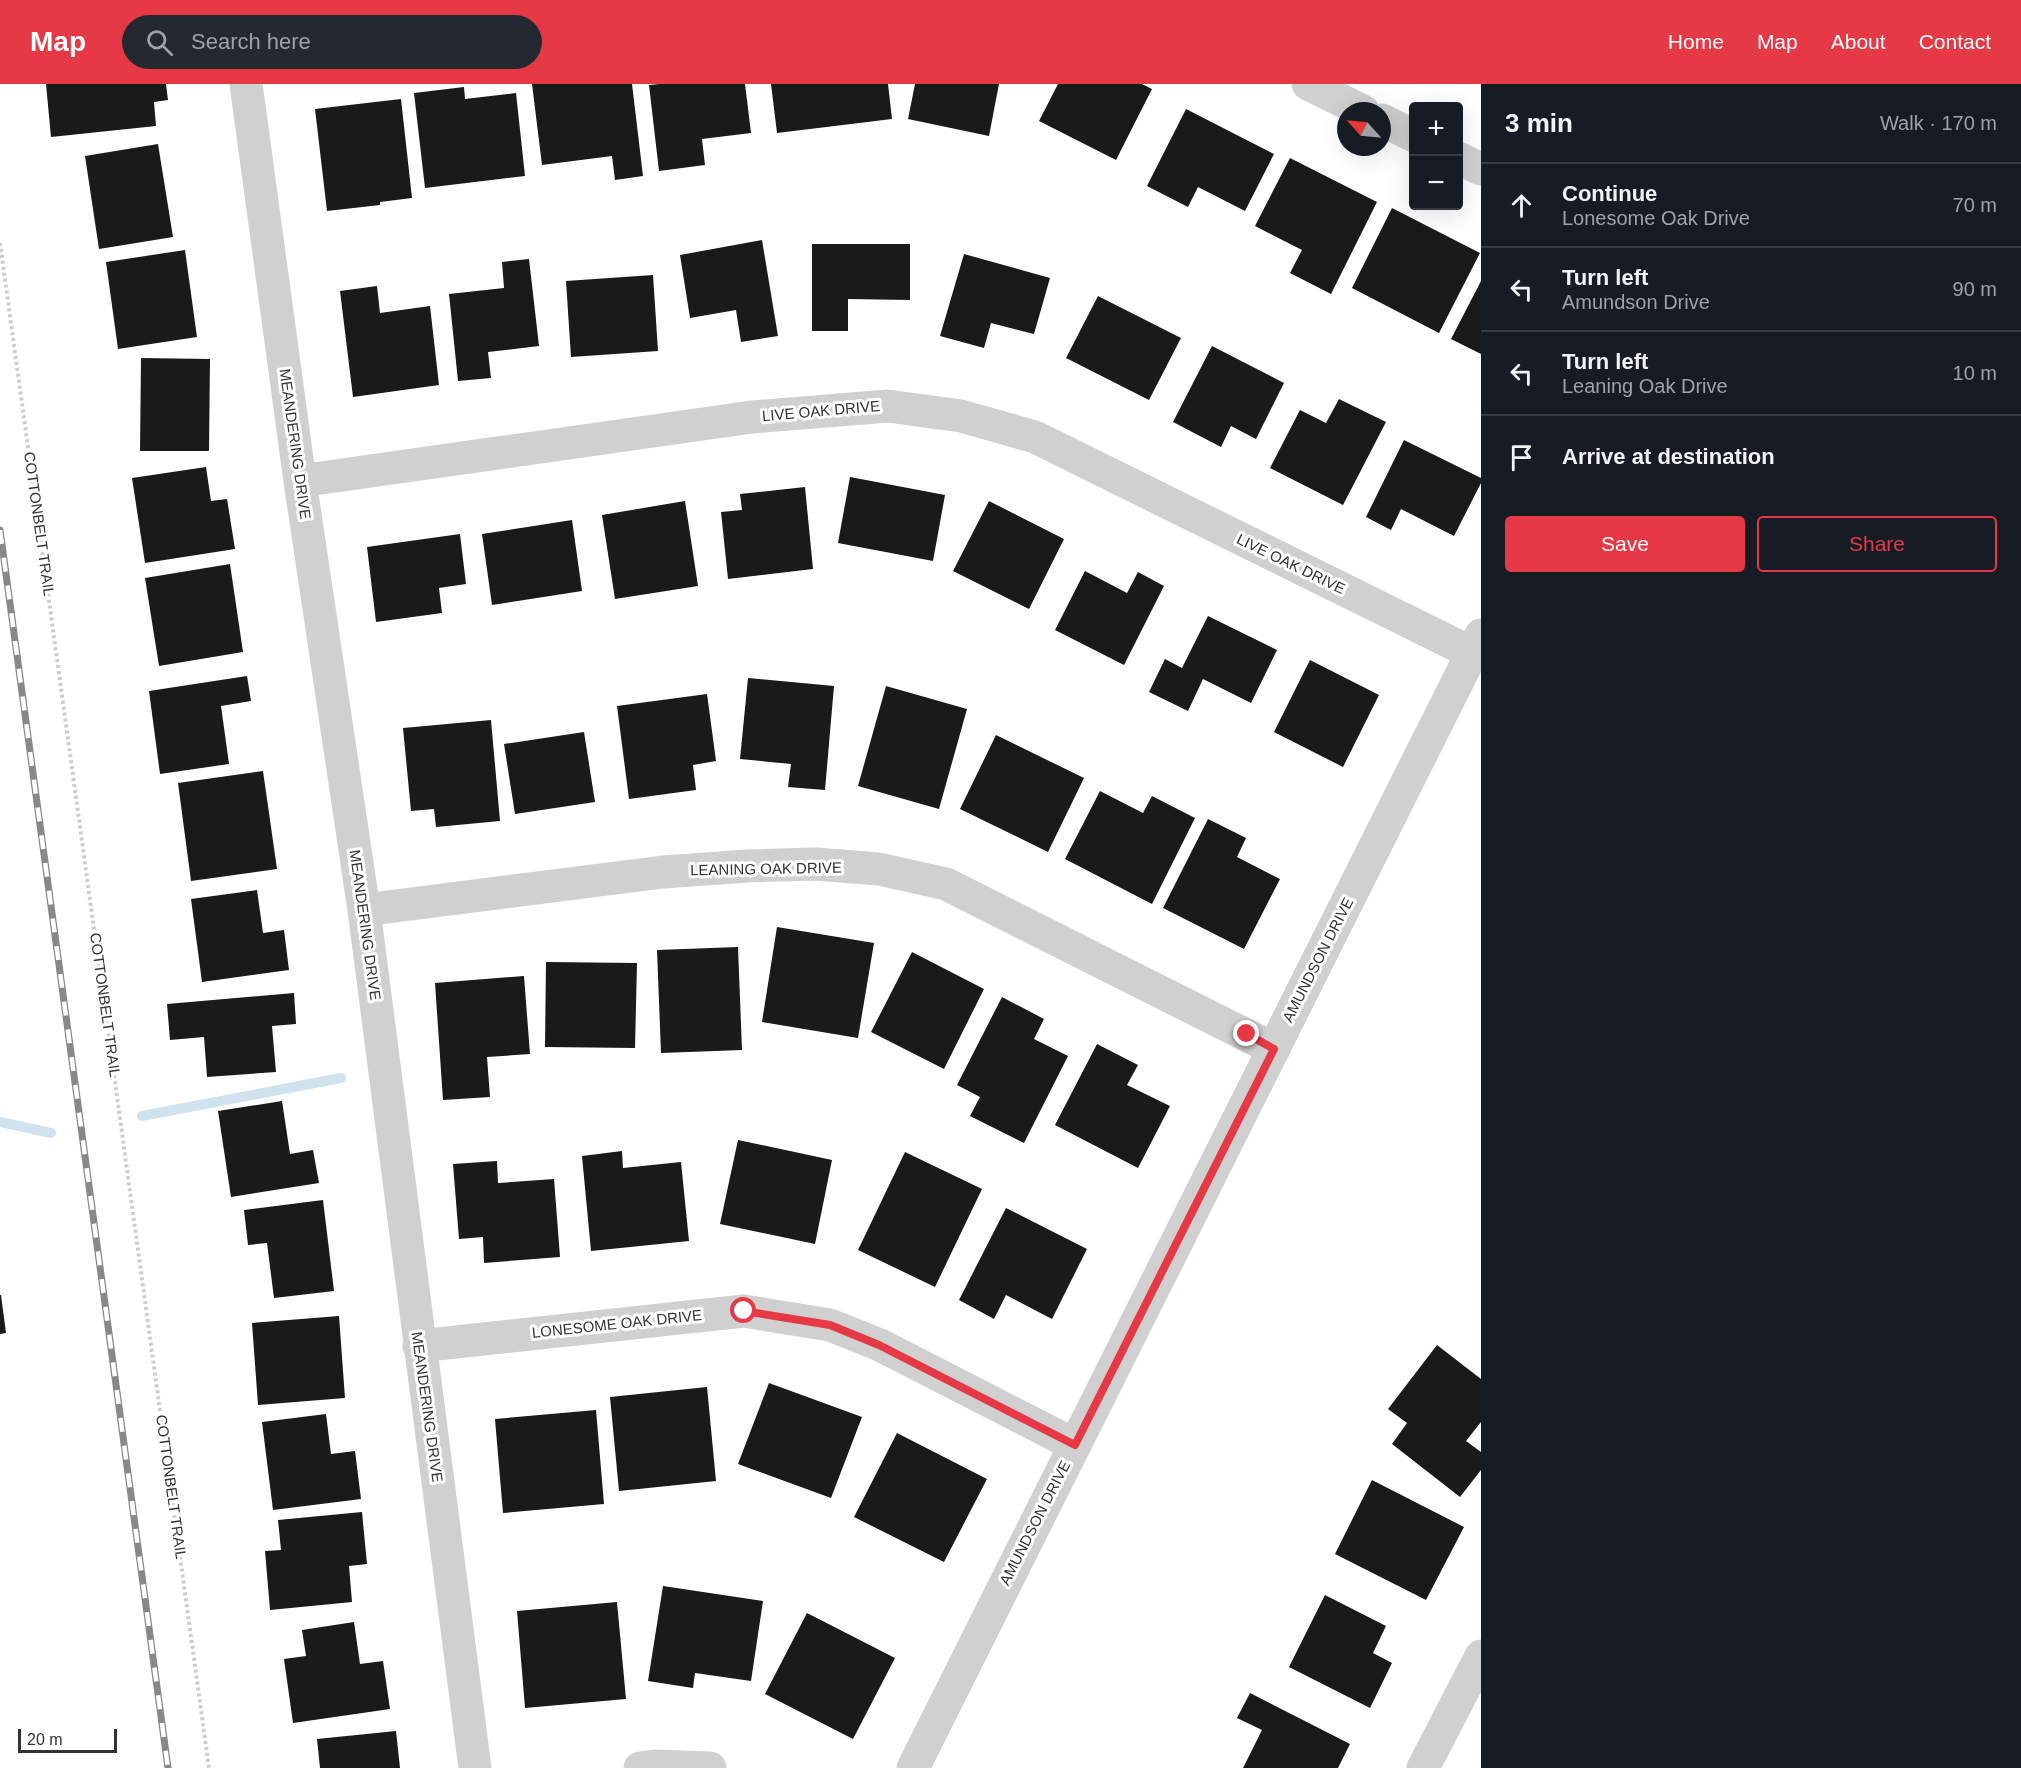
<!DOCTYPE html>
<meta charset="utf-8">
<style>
body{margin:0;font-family:Helvetica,sans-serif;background:#242831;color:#f1f3f6}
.controls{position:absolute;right:18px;top:18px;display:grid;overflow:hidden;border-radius:6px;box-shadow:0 6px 24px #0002}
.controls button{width:54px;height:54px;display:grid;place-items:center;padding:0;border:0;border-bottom:2px solid #363941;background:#171b24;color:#f1f3f6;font:30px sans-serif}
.compass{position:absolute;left:1337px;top:18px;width:54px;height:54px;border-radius:50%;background:#171b24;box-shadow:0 6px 24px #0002;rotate:297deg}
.scale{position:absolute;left:18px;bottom:15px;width:99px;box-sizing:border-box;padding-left:6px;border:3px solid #333;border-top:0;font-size:16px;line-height:21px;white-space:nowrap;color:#333;-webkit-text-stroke:4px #fff;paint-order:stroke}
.stop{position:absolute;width:18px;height:18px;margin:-14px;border:4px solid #e63946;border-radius:50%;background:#fff}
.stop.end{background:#e63946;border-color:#fff;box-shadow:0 2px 6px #0008}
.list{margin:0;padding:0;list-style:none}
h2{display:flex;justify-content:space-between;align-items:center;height:78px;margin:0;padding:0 24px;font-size:26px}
h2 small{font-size:20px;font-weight:400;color:#9ea1a6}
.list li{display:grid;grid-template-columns:39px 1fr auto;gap:18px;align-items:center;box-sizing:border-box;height:84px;padding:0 24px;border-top:2px solid #363941}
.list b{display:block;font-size:22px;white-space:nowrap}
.list p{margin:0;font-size:20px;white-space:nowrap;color:#9ea1a6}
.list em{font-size:20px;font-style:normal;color:#9ea1a6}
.actions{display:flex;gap:12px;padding:18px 24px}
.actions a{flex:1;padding:14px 0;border:2px solid #e63946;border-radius:6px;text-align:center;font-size:21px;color:#e63946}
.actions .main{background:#e63946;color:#fff}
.icon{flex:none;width:33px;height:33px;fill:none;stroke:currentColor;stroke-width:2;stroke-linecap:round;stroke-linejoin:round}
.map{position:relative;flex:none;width:1481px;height:1684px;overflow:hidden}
header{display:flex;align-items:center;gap:36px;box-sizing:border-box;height:84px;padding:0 30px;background:#e63946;color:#fff}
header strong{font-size:28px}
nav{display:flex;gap:33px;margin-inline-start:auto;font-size:21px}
.search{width:420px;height:54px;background:#242831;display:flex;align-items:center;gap:15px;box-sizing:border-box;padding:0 21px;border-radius:33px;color:#9ea1a6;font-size:22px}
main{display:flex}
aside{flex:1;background:#171b24}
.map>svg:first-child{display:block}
</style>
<header>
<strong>Map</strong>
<div class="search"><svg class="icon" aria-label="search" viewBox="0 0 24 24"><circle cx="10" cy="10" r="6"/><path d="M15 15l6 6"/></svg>Search here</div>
<nav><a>Home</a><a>Map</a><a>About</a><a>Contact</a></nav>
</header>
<main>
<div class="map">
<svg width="1481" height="1684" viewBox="0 0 1481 1684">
<rect width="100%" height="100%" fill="#fff"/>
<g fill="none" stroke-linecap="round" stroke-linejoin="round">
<path stroke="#cfe2ee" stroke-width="10" d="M142,1032L341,994
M0,1038L51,1049"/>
</g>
<path fill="#1a1a1a" d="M46,0H166L168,16L154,18L156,42L51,53Z
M532,0H632L643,92L615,96L612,72L542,81Z
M659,0H745L751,49L702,55L705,81L659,87L649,1Z
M771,0H888L892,35L777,49Z
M915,0H999L989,52L908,35Z
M1058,0H1142L1152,5L1116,76L1039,37Z
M464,3L465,15L516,9L525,92L425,104L414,9Z
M401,15L412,114L380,118V121L327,127L315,25Z
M1186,25L1274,70L1245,127L1198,103L1188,123L1147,102Z
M158,60L173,153L99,165L85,72Z
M1290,74L1377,118L1331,210L1290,189L1302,166L1255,142Z
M1392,124L1480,169L1439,249L1352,204Z
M762,156L778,252L741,258L736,226L690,234L680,171Z
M812,160H910V216L848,215V247H812Z
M185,166L197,253L118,265L106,178Z
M964,170L1050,194L1034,250L991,239L984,264L940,252Z
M529,175L539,262L488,268L491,294L458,297L449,210L504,204L502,178Z
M653,191L658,267L571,273L566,197Z
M1481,197V270L1451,255Z
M377,202L380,229L430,222L439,301L353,313L340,207Z
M1098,212L1181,254L1149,316L1066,274Z
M1212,262L1284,299L1256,355L1231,342L1221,363L1173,338Z
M141,274L210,275L209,367H140Z
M1339,315L1386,338L1343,421L1270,384L1300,326L1326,339Z
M1404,356L1481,394V399L1454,452L1401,425L1391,446L1366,433Z
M206,383L211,417L227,415L235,465L145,479L132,394Z
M850,393L945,411L933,477L838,459Z
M805,403L813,485L728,495L721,428L742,426L740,410Z
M685,417L698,502L615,515L602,431Z
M989,417L1064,455L1029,525L953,487Z
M572,436L582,507L492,521L482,450Z
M460,450L466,500L439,504L442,529L376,538L367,463Z
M230,480L243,568L159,582L145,494Z
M1085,487L1127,509L1138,488L1164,502L1124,581L1055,546Z
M1208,532L1277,566L1251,619L1203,595L1188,627L1149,608L1165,575L1182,584Z
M1310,576L1379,611L1343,683L1274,648Z
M247,592L251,617L221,622L229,680L160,690L149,607Z
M748,594L834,602L825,706L788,703L791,680L740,675Z
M886,602L967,625L939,725L858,702Z
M707,610L716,677L693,681L696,706L629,715L617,622Z
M491,636L500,737L436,743L434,725L411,727L403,644Z
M584,648L595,718L515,730L504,660Z
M996,651L1084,694L1048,768L960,725Z
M263,687L277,785L191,797L178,699Z
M1100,707L1143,729L1152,712L1195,734L1152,820L1065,775Z
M1208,735L1246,754L1237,773L1280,795L1244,865L1163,824Z
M257,806L263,849L284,846L289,886L202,898L191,815Z
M777,843L874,859L858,954L762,938Z
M738,863L742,966L661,969L657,866Z
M912,868L984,905L944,985L871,948Z
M546,878L637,879L635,964L545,963Z
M524,892L530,970L487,973L490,1013L443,1016L435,899Z
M294,909L296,940L272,942L276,988L207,993L204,953L170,956L167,920Z
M1002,913L1044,935L1034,955L1068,972L1024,1059L970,1032L980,1013L957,1001Z
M1097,960L1138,981L1127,1001L1170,1022L1138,1084L1055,1041Z
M282,1017L290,1070L313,1066L319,1099L231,1113L218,1027Z
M738,1056L832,1076L815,1160L720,1140Z
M622,1067L623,1084L681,1078L689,1157L591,1167L582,1072Z
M905,1068L982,1105L935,1203L858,1166Z
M497,1077L498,1099L554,1095L560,1173L484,1179L483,1153L459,1155L453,1080Z
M323,1116L334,1207L274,1214L267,1159L248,1161L244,1126Z
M1006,1124L1087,1165L1052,1235L1006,1211L994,1235L959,1216Z
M0,1211H1L6,1249L0,1250Z
M339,1232L345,1314L258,1321L252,1239Z
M1437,1261L1481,1295V1338L1466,1357L1481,1368V1386L1460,1413L1392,1360L1407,1339L1388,1325Z
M769,1299L862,1333L831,1414L738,1380Z
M707,1303L716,1397L619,1407L610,1313Z
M596,1326L604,1420L503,1429L495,1335Z
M326,1330L331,1370L355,1367L361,1415L273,1426L262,1338Z
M897,1349L987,1395L944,1478L854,1433Z
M1372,1396L1464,1443L1426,1516L1335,1470Z
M362,1428L367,1480L349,1482L352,1518L270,1526L265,1467L281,1466L278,1436Z
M663,1502L763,1517L751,1597L695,1589L693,1604L648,1597Z
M1325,1511L1386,1542L1373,1569L1392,1579L1370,1624L1289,1583Z
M617,1518L626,1615L525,1624L517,1527Z
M807,1529L895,1574L853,1655L765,1610Z
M354,1538L360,1580L383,1577L390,1625L293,1639L284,1575L306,1572L302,1546Z
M1250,1609L1350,1660L1338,1684H1243L1262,1646L1237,1634Z
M396,1647L400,1684H320L317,1655Z"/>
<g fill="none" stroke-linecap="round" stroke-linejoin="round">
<path stroke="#cdcdcd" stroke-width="4" stroke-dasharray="3 3" stroke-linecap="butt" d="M0,159L209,1684"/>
<path stroke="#d0d0d0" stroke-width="33" d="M246,0L300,397L364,826L475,1684
M1308,0L1363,27
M1382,36L1414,52
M1458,74L1481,85
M300,397L752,333L888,322L961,332L1035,353L1472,569
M364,826L663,788L747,782L815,780L879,785L946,800L1274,965
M419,1262L744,1227L830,1241L880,1261L1075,1361
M640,1684L654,1682L710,1684
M1423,1684L1481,1572"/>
<path stroke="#d0d0d0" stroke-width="33" d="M913,1684L1481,551"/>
<defs>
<path id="rail" d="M0,446L168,1684"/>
</defs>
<use href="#rail" stroke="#888" stroke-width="7"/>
<use href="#rail" stroke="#fff" stroke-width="4.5" stroke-dasharray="14" stroke-linecap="butt"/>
</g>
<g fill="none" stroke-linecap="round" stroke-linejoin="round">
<path stroke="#e63946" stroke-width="8" d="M744,1227L830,1241L879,1261L1075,1361L1274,965L1247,950"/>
</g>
<g text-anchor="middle" stroke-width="6" stroke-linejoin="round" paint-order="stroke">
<g font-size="15" fill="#333" stroke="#fff">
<text transform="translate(821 327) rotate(-5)" y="5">LIVE OAK DRIVE</text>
<text transform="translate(295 360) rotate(82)" y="5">MEANDERING DRIVE</text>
<text transform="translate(39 440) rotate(82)" y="5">COTTONBELT TRAIL</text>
<text transform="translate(1291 480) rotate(26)" y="5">LIVE OAK DRIVE</text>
<text transform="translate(766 785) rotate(-1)" y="5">LEANING OAK DRIVE</text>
<text transform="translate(365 841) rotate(82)" y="5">MEANDERING DRIVE</text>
<text transform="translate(1318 876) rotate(-63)" y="5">AMUNDSON DRIVE</text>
<text transform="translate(105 921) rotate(82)" y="5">COTTONBELT TRAIL</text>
<text transform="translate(617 1240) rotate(-6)" y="5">LONESOME OAK DRIVE</text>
<text transform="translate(427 1323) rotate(82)" y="5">MEANDERING DRIVE</text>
<text transform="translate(171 1403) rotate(82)" y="5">COTTONBELT TRAIL</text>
<text transform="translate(1035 1439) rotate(-63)" y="5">AMUNDSON DRIVE</text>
</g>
</g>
</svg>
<div class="controls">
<button>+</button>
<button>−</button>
</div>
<svg class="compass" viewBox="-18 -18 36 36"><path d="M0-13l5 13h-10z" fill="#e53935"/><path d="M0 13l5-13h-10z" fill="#9ea1a6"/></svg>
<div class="scale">20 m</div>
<div class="stop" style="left:744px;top:1227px"></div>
<div class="stop end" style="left:1247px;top:950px"></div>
</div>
<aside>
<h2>3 min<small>Walk · 170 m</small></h2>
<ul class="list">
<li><svg class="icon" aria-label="ahead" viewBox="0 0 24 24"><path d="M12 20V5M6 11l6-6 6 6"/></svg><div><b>Continue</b><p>Lonesome Oak Drive</p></div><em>70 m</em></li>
<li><svg class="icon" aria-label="left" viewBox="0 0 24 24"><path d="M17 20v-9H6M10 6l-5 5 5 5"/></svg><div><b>Turn left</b><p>Amundson Drive</p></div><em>90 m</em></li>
<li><svg class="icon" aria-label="left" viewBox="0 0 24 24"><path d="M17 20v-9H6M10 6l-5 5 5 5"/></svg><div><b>Turn left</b><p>Leaning Oak Drive</p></div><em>10 m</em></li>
<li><svg class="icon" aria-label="arrive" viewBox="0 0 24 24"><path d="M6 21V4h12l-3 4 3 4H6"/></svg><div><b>Arrive at destination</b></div></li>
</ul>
<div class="actions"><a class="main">Save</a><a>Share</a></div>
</aside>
</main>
